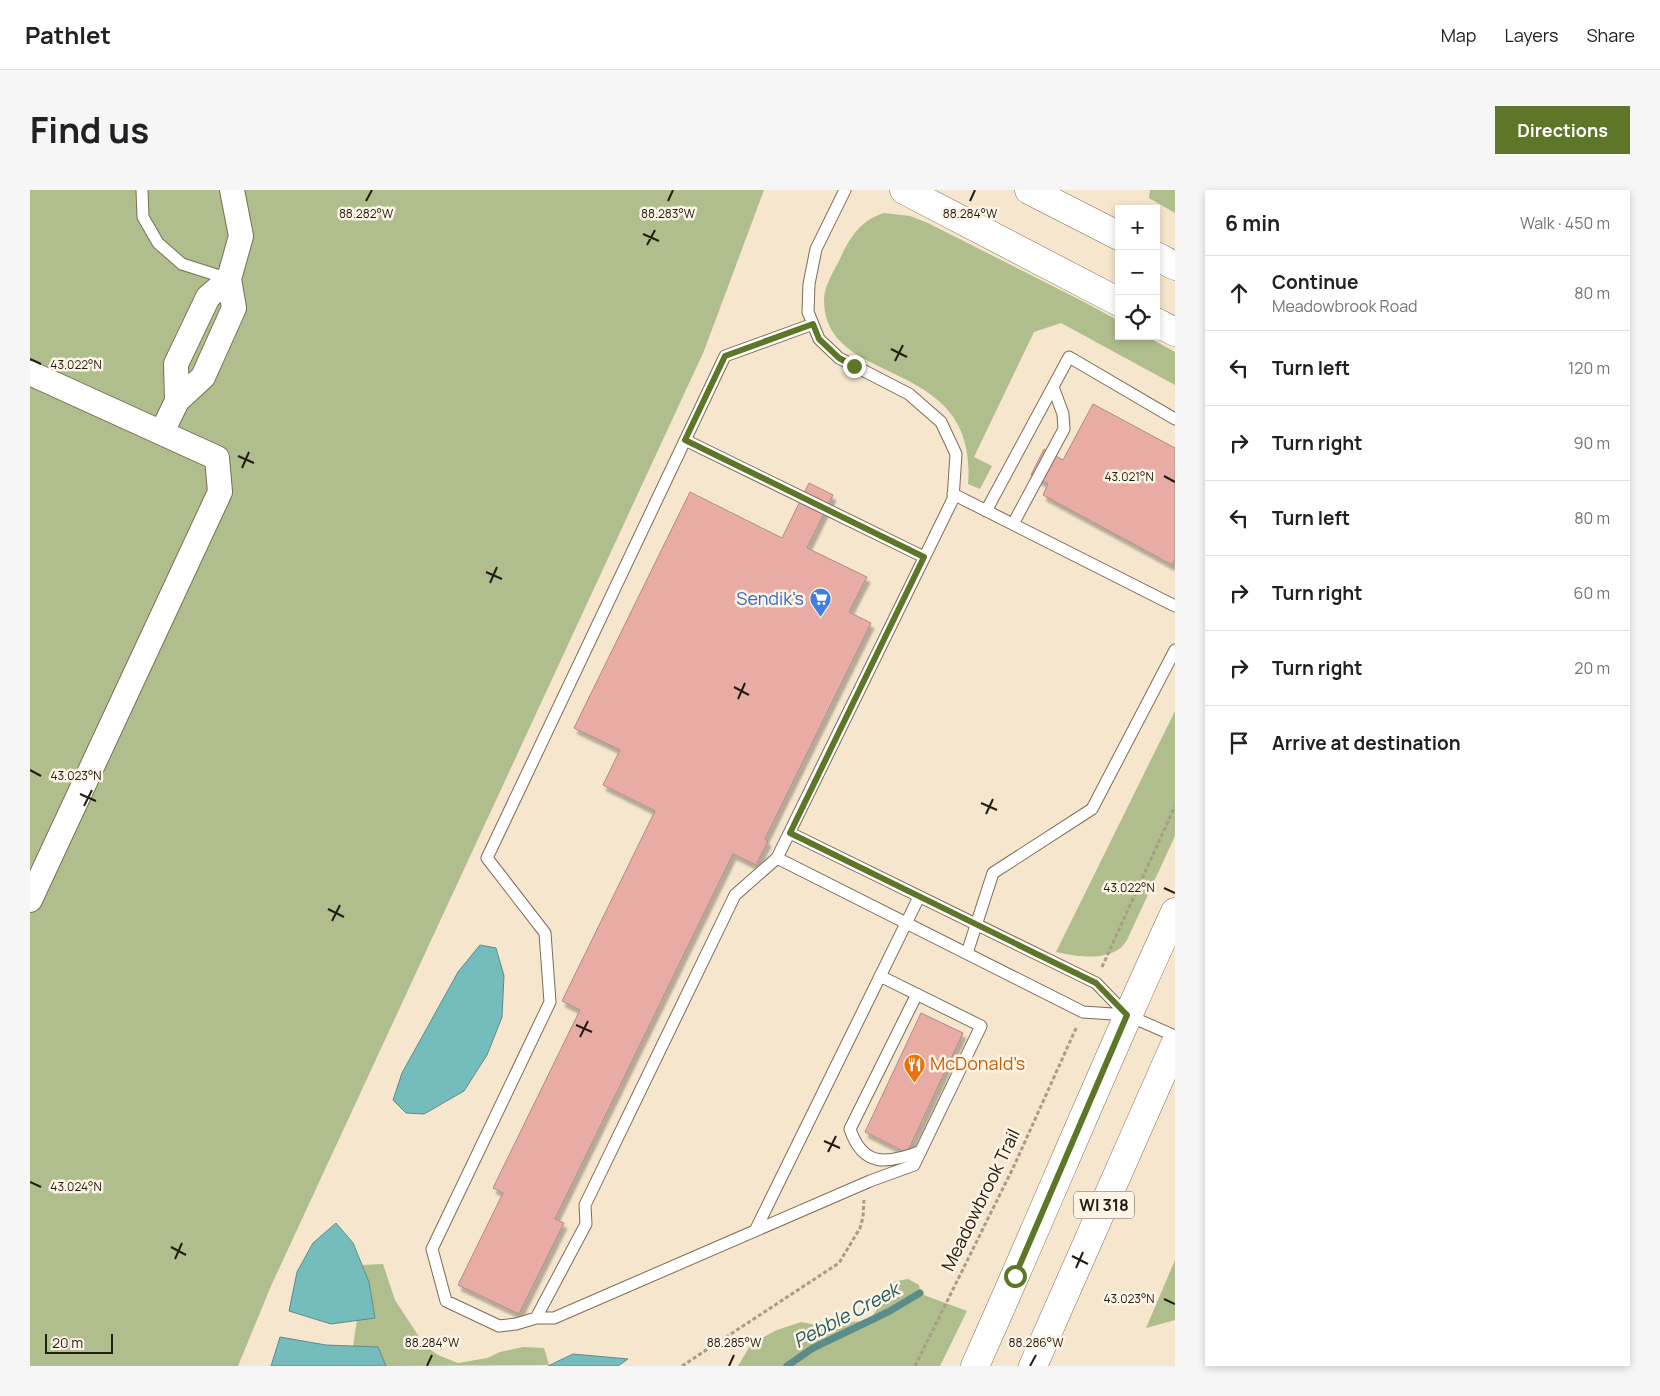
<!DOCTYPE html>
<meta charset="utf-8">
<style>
body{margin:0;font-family:Manrope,sans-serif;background:#f6f6f6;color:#202124}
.controls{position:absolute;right:15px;top:15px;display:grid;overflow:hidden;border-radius:0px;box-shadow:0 2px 8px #0003}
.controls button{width:45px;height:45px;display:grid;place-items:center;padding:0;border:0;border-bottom:1px solid #e0e0e0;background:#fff;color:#202124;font:25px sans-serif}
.scale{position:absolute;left:15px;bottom:12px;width:68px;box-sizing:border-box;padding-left:5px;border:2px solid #221c13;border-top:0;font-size:14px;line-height:18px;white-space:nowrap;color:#221c13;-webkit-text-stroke:4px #fdf4e5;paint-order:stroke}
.stop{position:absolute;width:15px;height:15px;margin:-11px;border:4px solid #5d7628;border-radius:50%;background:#fff}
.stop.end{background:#5d7628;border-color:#fff;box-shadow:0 1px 5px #0008}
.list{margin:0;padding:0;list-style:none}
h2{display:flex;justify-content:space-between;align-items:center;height:65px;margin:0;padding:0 20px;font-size:21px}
h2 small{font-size:16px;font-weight:400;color:#757577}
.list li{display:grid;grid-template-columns:32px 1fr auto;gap:15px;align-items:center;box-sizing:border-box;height:75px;padding:0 20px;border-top:1px solid #e0e0e0}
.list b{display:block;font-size:19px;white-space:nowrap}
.list p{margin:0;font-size:16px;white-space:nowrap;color:#757577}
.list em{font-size:16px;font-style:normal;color:#757577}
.icon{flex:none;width:28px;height:28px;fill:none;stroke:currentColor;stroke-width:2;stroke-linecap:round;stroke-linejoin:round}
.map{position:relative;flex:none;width:1145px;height:1176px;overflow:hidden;border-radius:0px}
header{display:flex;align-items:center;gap:30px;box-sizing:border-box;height:70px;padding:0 25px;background:#fff;border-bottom:1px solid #e0e0e0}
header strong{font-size:24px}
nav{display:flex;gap:28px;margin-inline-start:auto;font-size:18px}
.intro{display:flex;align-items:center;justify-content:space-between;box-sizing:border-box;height:120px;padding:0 30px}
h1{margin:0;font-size:35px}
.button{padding:12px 22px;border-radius:0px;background:#5d7628;color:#fff;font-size:18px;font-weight:700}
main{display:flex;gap:30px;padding:0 30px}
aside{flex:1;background:#fff;border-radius:0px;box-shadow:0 2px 8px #0003}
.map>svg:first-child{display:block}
</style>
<header>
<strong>Pathlet</strong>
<nav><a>Map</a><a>Layers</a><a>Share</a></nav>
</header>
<div class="intro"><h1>Find us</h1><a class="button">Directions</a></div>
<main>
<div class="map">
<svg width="1145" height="1176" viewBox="0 0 1145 1176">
<defs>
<filter id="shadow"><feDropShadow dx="3" dy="5.5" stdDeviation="1" flood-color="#0004"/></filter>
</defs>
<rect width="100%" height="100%" fill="#f5e6cd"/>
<path fill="#afbe8c" d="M0,0H734L674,161L241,1096L208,1176H0Z
M1120,0H1145V23L1119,8Z
M854,23L880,26L898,33L1056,113L1089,131V146H1116L1145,162V195L1031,133L1004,142L944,267L962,276L950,299L938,294C949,163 794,200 794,110C794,97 803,82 809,71C819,49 830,30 854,23Z
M1145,521V646L1097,750C1095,753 1092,757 1089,759C1072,771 1044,766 1026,762Z
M1145,1070V1130L1116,1138Z
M353,1074L365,1110L395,1156L408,1165L428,1173L457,1168L470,1162L493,1157L514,1158L519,1175L356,1176L348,1157L323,1156L327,1130L345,1128L339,1092L332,1075Z
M878,1089L889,1095L891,1104L937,1121L910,1176H708L721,1154L747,1140L771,1132L796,1137L817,1132L839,1131L852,1112L861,1092Z"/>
<path fill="#75bcbd" stroke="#5c8c8a" d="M450,755L466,758L474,786L472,827L457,865L434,901L394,924L376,923L363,910L372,883L428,782Z
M306,1033L323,1053L339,1092L345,1128L301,1134L259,1121L267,1082L283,1053Z
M250,1147L296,1155L348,1157L356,1176H241Z
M543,1164L598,1169L588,1176H518Z"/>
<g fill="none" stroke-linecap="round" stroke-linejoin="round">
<path stroke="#5c8c8a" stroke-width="7" d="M757,1176L783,1158L858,1122L890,1103"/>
</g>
<path fill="#e8aca4" stroke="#aa8c88" filter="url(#shadow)" d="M1063,214L1145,258V369L1142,375L1013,305L1018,294L1001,285L1014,259L1033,270Z
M779,293L803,305L777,358L837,387L819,422L841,433L735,649L738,651L726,675L703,664L525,1029L534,1033L489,1124L428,1095L473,1003L463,998L550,820L532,811L625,621L573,595L590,560L544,538L660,302L752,348Z
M891,823L933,843L877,963L835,942Z"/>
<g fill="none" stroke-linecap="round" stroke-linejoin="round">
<defs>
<path id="service" d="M112,0L113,27L128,53L152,74L199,89
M815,0L786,59L779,94L778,122L789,149L809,168L879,204L911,232L926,264L923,309L747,668L705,705L555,1015L556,1034L506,1128H524L840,991L884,975L951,836L850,786
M655,250L894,367
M923,304L1145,416
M956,321L1039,167L1145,229
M983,334L1034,239L1033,224L1023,197
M760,643L1066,793L1097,825
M747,668L1053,822L1097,825L1145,846
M937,763L963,683L1062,619L1145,460
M887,804L820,939C833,978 858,974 891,961
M725,1041L889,707
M506,1128L486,1134L469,1136L416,1111L402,1059L520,812L515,743L457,668L695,166L783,134"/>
<path id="minor" d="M0,183L187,268L190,302L0,710
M147,211L146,174L178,107L199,89
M132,242L147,211L173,187L204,118L199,89L211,46L202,0"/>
<path id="secondary" d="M874,0L1089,112
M999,0L1089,46
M1126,66L1145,76
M1126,132L1145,142"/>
<path id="primary" d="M945,1176C1013,1025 1075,872 1145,722
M1003,1176L1145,854"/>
</defs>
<use href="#service" stroke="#7b6d57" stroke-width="13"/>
<use href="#minor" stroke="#7b6d57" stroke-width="26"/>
<use href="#secondary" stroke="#7b6d57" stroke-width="29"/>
<use href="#primary" stroke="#7b6d57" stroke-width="29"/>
<path stroke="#a89c89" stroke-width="3" stroke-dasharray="4 2.5" stroke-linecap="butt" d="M1072,777L1145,616
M652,1176L809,1073L830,1038L833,1027L834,1010
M885,1176L984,976L1047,836"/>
<use href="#service" stroke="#fff" stroke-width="11"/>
<use href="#minor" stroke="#fff" stroke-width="24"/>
<use href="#secondary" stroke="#fff" stroke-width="28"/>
<use href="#primary" stroke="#fff" stroke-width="28"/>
</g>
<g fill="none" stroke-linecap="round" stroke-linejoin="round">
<path stroke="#5d7628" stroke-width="6" d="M824,176L809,168L789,149L783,134L695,166L655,250L894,367L760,643L1066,793L1097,825L985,1086"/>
</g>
<path fill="none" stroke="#221c13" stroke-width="2" d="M336,11L342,0M638,11L643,0M940,11L945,0M613,44L629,51M617,55L625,40M861,159L877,167M0,169L11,174M865,171L873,155M208,266L224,273M212,278L219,262M1134,286L1145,292M456,382L472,389M460,393L467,377M704,497L719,505M708,509L715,493M0,580L11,586M50,604L66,611M951,613L967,620M54,616L62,600M956,624L963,609M1134,698L1145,703M298,719L314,727M302,731L310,715M546,835L562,842M550,847L558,831M794,951L810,958M798,962L806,946M0,992L11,997M141,1057L156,1065M1042,1066L1058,1074M145,1069L152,1053M1046,1078L1053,1062M1134,1109L1145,1114M397,1176L402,1165M699,1176L704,1165M1000,1176L1006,1165"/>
<defs>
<symbol id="supermarket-pin" viewBox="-11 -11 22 30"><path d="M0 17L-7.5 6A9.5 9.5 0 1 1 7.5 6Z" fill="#3f7fe0" stroke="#fdf4e5"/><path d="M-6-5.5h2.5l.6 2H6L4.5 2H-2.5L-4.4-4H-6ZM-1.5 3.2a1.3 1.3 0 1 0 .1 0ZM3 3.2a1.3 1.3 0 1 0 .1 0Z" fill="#fff"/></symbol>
<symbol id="restaurant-pin" viewBox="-11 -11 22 30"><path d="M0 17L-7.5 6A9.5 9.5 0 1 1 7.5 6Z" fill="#e8710a" stroke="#fdf4e5"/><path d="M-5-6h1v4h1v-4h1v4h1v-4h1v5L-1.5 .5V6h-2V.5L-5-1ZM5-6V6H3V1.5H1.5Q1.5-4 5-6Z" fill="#fff"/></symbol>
</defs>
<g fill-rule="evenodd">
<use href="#supermarket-pin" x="778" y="396" width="25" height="34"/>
<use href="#restaurant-pin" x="872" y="862" width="25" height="34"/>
</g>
<g text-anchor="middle" stroke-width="5" stroke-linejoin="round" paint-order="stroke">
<rect fill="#fdf4e5" stroke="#645d52" stroke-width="1" x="1044" y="1001.5" width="60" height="27" rx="4"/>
<g font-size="16" font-weight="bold" fill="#221c13">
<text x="1074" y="1021">WI 318</text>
</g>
<g font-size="18" fill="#366cbe" stroke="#fdf4e5" text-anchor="end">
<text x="774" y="415">Sendik's</text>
</g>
<g font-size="18" fill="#c56008" stroke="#fdf4e5" text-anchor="start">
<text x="900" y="880">McDonald's</text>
</g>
<g font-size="18" fill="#221c13" stroke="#fdf4e5">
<text transform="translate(951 1010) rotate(-64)" y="6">Meadowbrook Trail</text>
</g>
<g font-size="19" font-style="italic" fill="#215d5e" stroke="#fdf4e5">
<text transform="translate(816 1125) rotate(-28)" y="7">Pebble Creek</text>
</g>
</g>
<g font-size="12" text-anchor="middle" fill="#221c13" stroke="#fdf4e5" stroke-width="5" stroke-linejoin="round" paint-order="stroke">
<text x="336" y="28">88.282°W</text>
<text x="638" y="28">88.283°W</text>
<text x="940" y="28">88.284°W</text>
<text x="46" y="179">43.022°N</text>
<text x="1099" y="291">43.021°N</text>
<text x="46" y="590">43.023°N</text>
<text x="1099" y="702">43.022°N</text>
<text x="46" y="1001">43.024°N</text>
<text x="1099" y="1113">43.023°N</text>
<text x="402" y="1157">88.284°W</text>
<text x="704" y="1157">88.285°W</text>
<text x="1006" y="1157">88.286°W</text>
</g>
</svg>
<div class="controls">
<button>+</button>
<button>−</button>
<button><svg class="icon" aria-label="locate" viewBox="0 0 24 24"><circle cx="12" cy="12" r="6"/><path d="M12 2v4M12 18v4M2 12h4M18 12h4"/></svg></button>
</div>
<div class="scale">20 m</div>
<div class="stop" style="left:985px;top:1086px"></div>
<div class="stop end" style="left:824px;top:176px"></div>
</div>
<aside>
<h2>6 min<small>Walk · 450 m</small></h2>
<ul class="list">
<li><svg class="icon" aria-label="ahead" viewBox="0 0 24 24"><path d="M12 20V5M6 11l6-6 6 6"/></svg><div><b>Continue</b><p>Meadowbrook Road</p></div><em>80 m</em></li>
<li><svg class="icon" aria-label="left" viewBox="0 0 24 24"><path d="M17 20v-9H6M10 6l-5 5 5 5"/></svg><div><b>Turn left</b></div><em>120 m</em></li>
<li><svg class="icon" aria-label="right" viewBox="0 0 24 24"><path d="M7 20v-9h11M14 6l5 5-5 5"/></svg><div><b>Turn right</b></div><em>90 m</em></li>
<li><svg class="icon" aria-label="left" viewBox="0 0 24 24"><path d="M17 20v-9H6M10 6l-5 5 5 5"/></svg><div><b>Turn left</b></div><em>80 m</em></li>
<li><svg class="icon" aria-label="right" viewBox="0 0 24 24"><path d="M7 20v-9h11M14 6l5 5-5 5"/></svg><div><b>Turn right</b></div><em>60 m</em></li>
<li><svg class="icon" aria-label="right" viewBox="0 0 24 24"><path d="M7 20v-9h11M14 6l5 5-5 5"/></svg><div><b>Turn right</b></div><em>20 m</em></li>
<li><svg class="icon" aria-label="arrive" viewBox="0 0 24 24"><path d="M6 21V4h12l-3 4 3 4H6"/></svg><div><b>Arrive at destination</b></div></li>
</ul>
</aside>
</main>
